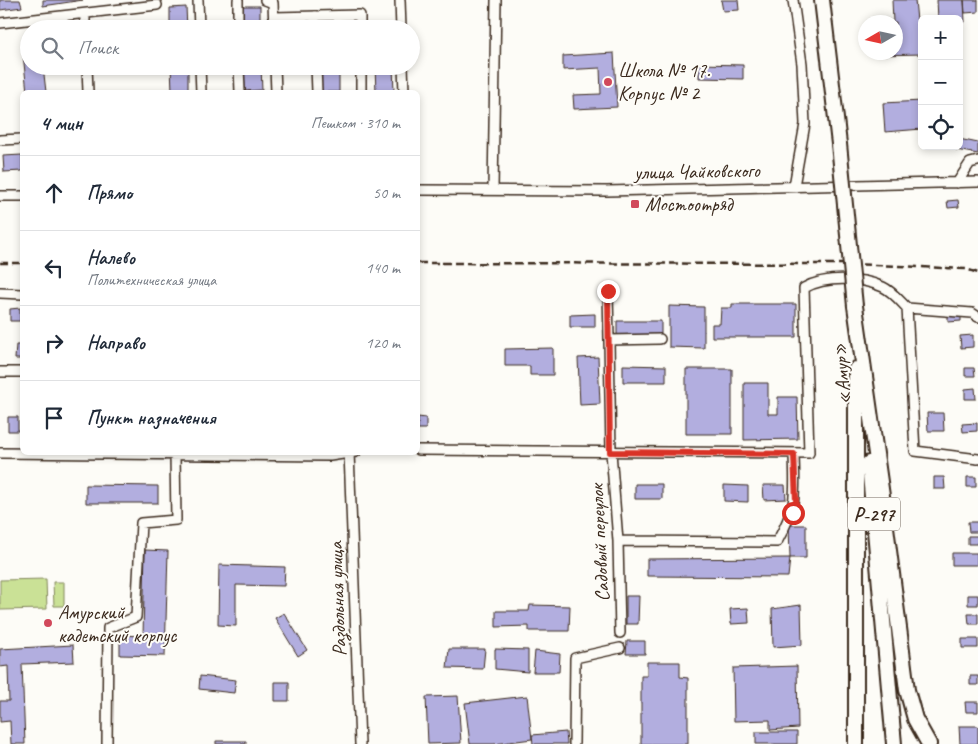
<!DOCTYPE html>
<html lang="ru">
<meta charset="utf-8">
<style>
body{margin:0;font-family:Caveat,sans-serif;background:#f2f2f3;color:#1f2937}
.controls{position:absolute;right:15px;top:15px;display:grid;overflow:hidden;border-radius:8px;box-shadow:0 2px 8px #0003}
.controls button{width:45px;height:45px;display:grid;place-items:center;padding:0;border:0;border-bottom:1px solid #e0e1e3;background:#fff;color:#1f2937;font:25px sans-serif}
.compass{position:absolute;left:858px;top:15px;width:45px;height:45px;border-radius:50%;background:#fff;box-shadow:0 2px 8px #0003;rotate:261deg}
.stop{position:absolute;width:15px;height:15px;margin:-11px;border:4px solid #d93025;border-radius:50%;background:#fff}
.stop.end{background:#d93025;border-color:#fff;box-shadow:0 1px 5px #0008}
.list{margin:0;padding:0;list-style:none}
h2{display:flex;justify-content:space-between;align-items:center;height:65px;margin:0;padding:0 20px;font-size:21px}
h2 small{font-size:16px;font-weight:400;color:#747a83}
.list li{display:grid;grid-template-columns:32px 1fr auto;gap:15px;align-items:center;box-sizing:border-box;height:75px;padding:0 20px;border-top:1px solid #e0e1e3}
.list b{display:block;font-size:19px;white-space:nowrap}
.list p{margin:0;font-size:16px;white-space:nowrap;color:#747a83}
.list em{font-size:16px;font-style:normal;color:#747a83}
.icon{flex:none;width:28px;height:28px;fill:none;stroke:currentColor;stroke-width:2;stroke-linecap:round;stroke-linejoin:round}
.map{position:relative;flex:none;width:978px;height:744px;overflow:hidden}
.search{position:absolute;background:#fff;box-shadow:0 2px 8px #0003;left:20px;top:20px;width:400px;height:55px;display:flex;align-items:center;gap:12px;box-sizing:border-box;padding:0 18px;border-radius:28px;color:#747a83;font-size:19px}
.panel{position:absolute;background:#fff;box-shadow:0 2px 8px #0003;left:20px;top:90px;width:400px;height:365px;border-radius:8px}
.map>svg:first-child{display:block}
</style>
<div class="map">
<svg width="978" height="744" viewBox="0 0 978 744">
<rect width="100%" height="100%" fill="#fdfcf7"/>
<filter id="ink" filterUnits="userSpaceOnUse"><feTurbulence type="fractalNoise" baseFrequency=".02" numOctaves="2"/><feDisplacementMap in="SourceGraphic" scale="10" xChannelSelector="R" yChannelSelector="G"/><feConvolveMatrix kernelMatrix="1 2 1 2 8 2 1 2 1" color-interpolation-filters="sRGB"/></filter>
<g filter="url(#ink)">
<path fill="#cae196" stroke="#82865a" d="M46,579L47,609L0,610V580Z
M53,582H64V606H54Z"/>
<path fill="#b2aedf" stroke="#3b2a1e" d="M0,0H20L22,7L0,10Z
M43,0H83L43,6Z
M721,0H738L739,10L723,11Z
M892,0H915L918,31H922V54L876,55V52H896V22H893Z
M937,0H964L965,22L959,23V19H938Z
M964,0H978V12L965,13Z
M242,6H260V29H243Z
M186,7L187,29H170V8Z
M29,43V66H43L46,92H27L22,44Z
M614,53L617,107L574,109L573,95L601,94L600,68L563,70V56Z
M699,64L743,65V79L699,78Z
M171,66H188V91H172Z
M244,66H261L262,90L245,91Z
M320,66H339V92H321Z
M375,66H393L394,92H376Z
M922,101V129L885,132L883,103Z
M959,139L978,143V154L956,150L959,146Z
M22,155V171L4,172L3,156Z
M958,200L959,207L948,208L947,201Z
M732,304H796V337H712V324H720L721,308H732Z
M669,306L704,307V348L669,347Z
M20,308V321H10V309Z
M595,314V327H570V315Z
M948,315H961V321L948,322Z
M617,321H661V337H617Z
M973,335V347L961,348L960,336Z
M16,345H22V359H15Z
M553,348V375H530V366H505V349Z
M598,357L600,404L580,405L578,358Z
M623,365L666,366V382H623Z
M965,368H974L975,376H965Z
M686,369H732V434H686Z
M744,383H768V414H778V397H797L798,439L744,440Z
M975,388L976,399H965V389Z
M927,413H943L944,431H928Z
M8,417H18V431H8Z
M418,417L426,418V429H418Z
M977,423V431L963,432L962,424Z
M934,477H944L945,489H934Z
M967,477H976V487H967Z
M635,484H662V499H635Z
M86,485L158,486V503H86Z
M724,485L748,486V502L724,501Z
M763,485H785L786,499L764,500Z
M968,522H978V532H969Z
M789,525H806V558H790Z
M968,536H978V544H968Z
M145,550L168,551L165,656L120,655V635L143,636Z
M952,553H977V565H952Z
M790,558L788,577L647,576V559Z
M219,565L285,567L284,586L236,585V626L218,625Z
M968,595H978V605H968Z
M626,596H639L638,624H626Z
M530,605L570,606L569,631H529V626L496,627V611H529Z
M801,605L802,645L773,647L772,609Z
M748,608L749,623L731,624L730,609Z
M284,613L307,650L298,656L275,618Z
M968,614H978V624H969Z
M962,639H978V648H962Z
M627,641H645V654H626Z
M73,645L74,662L22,664L25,744H11L10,721L0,722V701H9L8,666L0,667V649Z
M449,649H485L483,669L447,668Z
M495,649L528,650V672L495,669Z
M535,651L560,654L559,672H533Z
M647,662H680V677L688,678V744H641V676H647Z
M797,666L798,728L770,730V720L734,721L733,668Z
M200,676L236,680L234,693L199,689Z
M970,676H978V685H970Z
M275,682H289V701H275Z
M458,696L461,743L428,744L426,697Z
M527,696L532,739L494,744H470L465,703Z
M965,702H978V712H966Z
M959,726H978V744H960Z
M566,732L567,744H533L532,735Z
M756,732H797V744H756Z
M216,741H246V744H216Z"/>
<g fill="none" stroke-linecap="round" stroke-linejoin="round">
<defs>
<path id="minor" d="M198,0L199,29
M238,0V29
M265,0L273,3L274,29
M400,0L401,29
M793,0L802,64L805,124L794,186
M85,14V29
M315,16V29
M274,17L360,15V29
M0,23L157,5
M87,66L88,92
M200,66L201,92
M239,66L240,92
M275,66L276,92
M316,66L317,92
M361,66V92
M403,66L404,92
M0,140L22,139
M957,183L970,163L978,161
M418,190L607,191L978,182
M493,190L496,0
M0,196H22
M608,291L609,340
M0,293L22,294
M907,308L972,313L978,317
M0,372H22
M418,450L809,453L804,288C825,276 861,277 883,287C892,291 900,301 907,308L915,451L978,459
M349,452L360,744
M0,453L330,456L356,452
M618,541L777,542C798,503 795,496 794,454
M620,633L618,541L611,452L609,340L660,339
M107,744L108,628L136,617L141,523L176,520L175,454
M574,744L575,658L620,648"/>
<path id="highway" d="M822,0L839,144
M855,306L882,496L907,690L915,719L929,744
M869,463L894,744
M856,744V369"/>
</defs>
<use href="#minor" stroke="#3b2a1e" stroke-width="12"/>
<use href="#highway" stroke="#3b2a1e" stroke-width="18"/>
<use href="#minor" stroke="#fdfcf7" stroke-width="9"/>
<use href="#highway" stroke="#fdfcf7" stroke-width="14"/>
<path stroke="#3b2a1e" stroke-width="2.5" stroke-dasharray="8 4" stroke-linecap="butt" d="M0,263H22
M418,263L852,264L966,269L978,273"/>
<defs>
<path id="highway-bridge" d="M839,144L855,306"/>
</defs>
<use href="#highway-bridge" stroke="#3b2a1e" stroke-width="18" stroke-linecap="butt"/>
<use href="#highway-bridge" stroke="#fdfcf7" stroke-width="14"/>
</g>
</g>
<g fill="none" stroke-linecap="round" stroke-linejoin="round" filter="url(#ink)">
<path stroke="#d93025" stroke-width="6" d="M608,291L610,452L794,454L796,501L793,513"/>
</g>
<g fill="#d1495b" stroke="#fdfcf7" stroke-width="2">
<circle cx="608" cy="82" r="5"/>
<rect x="630" y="199" width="10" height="10" rx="2.5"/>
<circle cx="48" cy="623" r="5"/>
</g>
<g text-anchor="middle" stroke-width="4" stroke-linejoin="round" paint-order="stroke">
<rect fill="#fdfcf7" stroke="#75695f" stroke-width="1" x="848" y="497.5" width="52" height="33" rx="4"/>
<g font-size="19" font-weight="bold" fill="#3b2a1e">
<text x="874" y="521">Р-297</text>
</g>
<g font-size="20" fill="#3b2a1e" stroke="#fdfcf7" text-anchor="start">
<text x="618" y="77">Школа № 17.<tspan x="618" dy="23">Корпус № 2</tspan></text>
<text x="645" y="211">Мостоотряд</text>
<text x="58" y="619">Амурский<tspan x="58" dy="23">кадетский корпус</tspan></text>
</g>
<g font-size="20" fill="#3b2a1e" stroke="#fdfcf7">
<text transform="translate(697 171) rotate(-1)" y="7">улица Чайковского</text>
<text transform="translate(841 374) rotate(-95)" y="7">«Амур»</text>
<text transform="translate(599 543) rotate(-93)" y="7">Садовый переулок</text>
<text transform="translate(337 599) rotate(-92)" y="7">Раздольная улица</text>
</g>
</g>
</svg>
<div class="controls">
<button>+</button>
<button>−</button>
<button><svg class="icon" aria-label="locate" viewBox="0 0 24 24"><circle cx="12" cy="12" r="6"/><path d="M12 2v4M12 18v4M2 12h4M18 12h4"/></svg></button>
</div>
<svg class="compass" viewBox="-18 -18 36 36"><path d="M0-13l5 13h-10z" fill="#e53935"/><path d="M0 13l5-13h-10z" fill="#747a83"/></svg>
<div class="stop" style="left:793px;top:513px"></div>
<div class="stop end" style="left:608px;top:291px"></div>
<div class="search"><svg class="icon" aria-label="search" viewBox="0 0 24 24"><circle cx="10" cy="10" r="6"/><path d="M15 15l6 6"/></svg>Поиск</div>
<section class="panel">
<h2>4 мин<small>Пешком · 310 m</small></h2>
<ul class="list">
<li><svg class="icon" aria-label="ahead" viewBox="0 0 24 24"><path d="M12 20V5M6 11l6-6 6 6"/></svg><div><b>Прямо</b></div><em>50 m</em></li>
<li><svg class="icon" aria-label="left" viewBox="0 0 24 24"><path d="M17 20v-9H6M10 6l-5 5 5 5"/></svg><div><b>Налево</b><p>Политехническая улица</p></div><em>140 m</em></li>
<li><svg class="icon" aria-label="right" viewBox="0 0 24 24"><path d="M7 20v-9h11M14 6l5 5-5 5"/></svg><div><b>Направо</b></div><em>120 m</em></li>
<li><svg class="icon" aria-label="arrive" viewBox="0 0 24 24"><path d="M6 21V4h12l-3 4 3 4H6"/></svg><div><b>Пункт назначения</b></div></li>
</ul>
</section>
</div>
